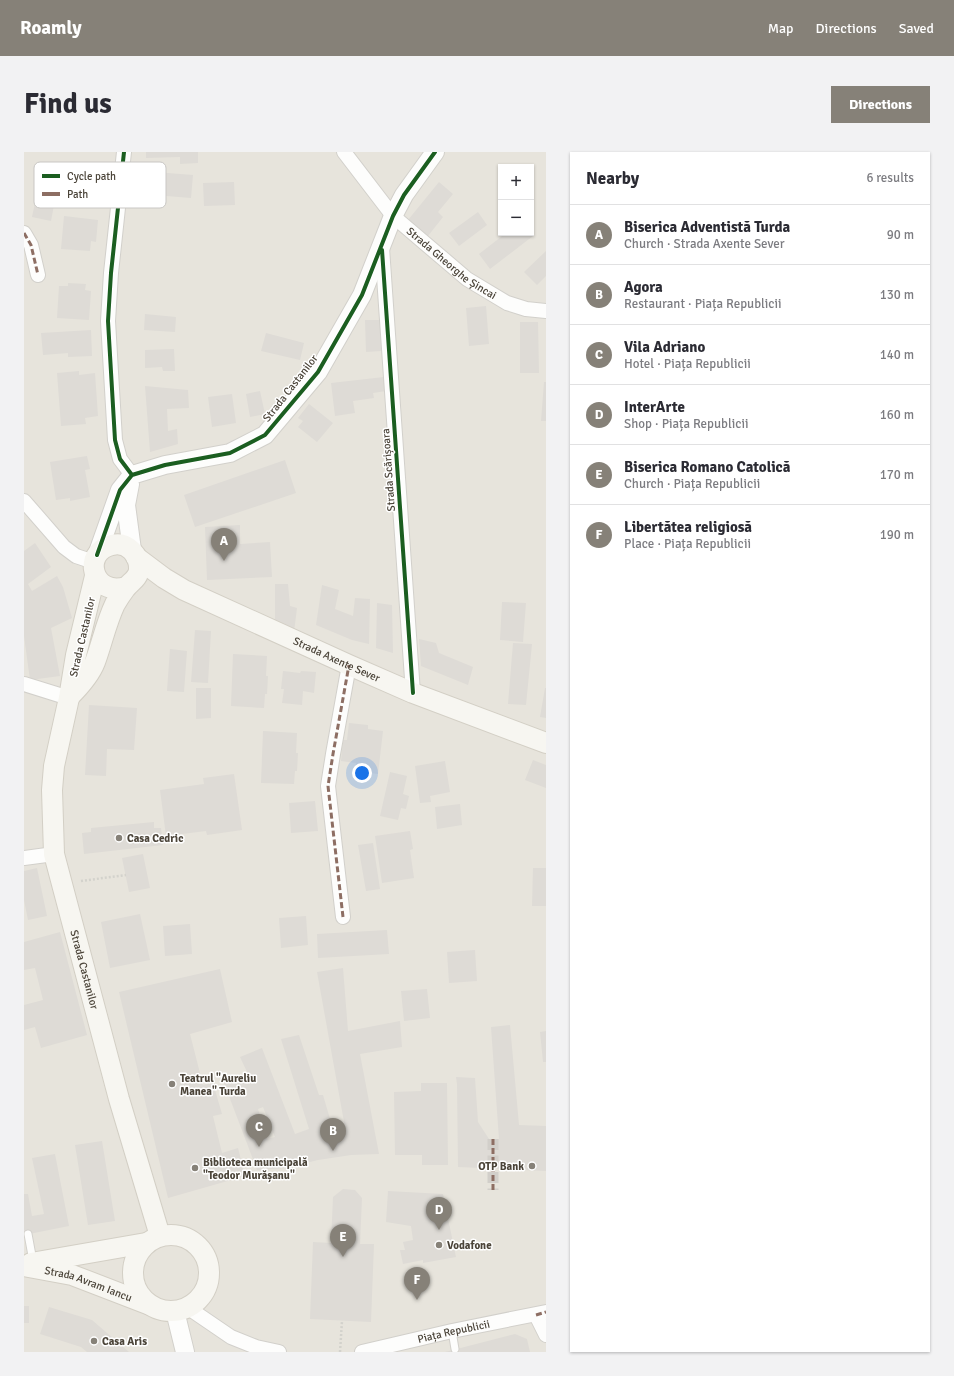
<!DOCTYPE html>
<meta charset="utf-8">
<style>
body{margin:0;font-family:Signika,sans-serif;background:#f2f2f3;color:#2b2b33}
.controls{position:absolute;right:12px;top:12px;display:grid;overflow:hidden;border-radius:0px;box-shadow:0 1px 3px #0004}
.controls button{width:36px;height:36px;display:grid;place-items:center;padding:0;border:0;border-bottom:1px solid #e1e1e2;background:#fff;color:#2b2b33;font:20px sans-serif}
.you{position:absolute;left:338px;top:621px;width:14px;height:14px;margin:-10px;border:3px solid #fff;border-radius:50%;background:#1a73e8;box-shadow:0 0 0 6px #1a73e833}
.badge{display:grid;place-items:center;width:26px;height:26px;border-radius:50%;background:#868178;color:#fff;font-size:13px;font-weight:700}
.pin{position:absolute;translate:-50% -33px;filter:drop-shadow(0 1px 2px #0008)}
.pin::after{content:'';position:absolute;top:21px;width:14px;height:12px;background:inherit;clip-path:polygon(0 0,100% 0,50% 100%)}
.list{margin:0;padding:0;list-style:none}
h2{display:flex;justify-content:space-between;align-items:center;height:52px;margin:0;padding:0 16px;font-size:17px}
h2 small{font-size:13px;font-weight:400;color:#7c7c81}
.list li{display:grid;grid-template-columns:26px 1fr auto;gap:12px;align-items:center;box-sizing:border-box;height:60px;padding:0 16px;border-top:1px solid #e1e1e2}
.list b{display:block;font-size:15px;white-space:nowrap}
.list p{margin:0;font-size:13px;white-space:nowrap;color:#7c7c81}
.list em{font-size:13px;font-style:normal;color:#7c7c81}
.map{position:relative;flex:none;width:522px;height:1200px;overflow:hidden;border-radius:0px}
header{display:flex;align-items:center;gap:24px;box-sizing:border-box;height:56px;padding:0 20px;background:#868178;color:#fff}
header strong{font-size:19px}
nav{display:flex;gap:22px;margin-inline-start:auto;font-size:14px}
.intro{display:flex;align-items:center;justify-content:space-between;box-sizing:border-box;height:96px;padding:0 24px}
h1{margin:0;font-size:28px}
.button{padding:10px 18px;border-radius:0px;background:#868178;color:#fff;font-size:14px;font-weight:700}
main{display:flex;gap:24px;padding:0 24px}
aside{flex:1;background:#fff;border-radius:0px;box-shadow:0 1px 3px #0004}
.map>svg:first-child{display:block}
</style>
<header>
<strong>Roamly</strong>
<nav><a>Map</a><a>Directions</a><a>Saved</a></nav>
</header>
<div class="intro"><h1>Find us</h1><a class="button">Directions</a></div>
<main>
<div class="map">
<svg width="522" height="1200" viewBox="0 0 522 1200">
<rect width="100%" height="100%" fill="#f4f2ee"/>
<path fill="#e7e4dc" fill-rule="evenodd" d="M0,0H522V1200H0ZM477,15H507V81H477Z"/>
<path fill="#dedbd6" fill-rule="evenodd" d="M122,0H174V11L156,12V5L122,6Z
M118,19L169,23L167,46L130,43V38L116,37Z
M210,30L211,53L180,54L179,31Z
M415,30L429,42L414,60L419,65L404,84L384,68Z
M14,37L39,42L37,55L30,53L27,69L8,65Z
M454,60L463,73L435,94L425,81Z
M40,64L74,68L72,90L67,89L66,99L37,97Z
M482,81H507L509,84L466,117L455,102Z
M522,99V124L513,133L500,120Z
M44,131L62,132L61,138L67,139L65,168L33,166L35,134H44Z
M462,154L465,192L445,194L442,156Z
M121,162L152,165L151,180L120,178Z
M341,168H356L357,199L342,200Z
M496,170H514L515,221H496Z
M67,178L68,204L44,205V201L19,203L17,181Z
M242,181L280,191L276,208L237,199Z
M150,197L151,219H139L138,215L121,216V198Z
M55,219V223L71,221L74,264L61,266L62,272L37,274L33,221Z
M360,225L362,239L349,241L350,246L329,249L331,261L311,264L307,231Z
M520,230H522V269H517Z
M121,234L164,238L165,256L143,257L144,279L153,277L154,292L126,300Z
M236,239L241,262L226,265L222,242Z
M208,242L212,271L188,275L184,245Z
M285,252L309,271L293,290L274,275L279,269L274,266Z
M63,304L66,317L61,318L66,345L46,349V346L32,348L26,310Z
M261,308L272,341L171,375L160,343Z
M216,373V392L246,390L248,425L183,428L181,375Z
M11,391L27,415L4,432L8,439L33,424L39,435L48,466L27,476L36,524L6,528L0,484V399Z
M251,432H264L266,454L273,456L270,480L251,473Z
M298,433L315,438L311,457L329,464L331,446L346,447L345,492L328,488L292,473Z
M478,450L502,451L499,490L476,488Z
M353,451L368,453L369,501L352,496Z
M171,478L187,479L184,531L167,530Z
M395,487L412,491L415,501L449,515L444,533L397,514Z
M489,491L508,492L502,553L484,552Z
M146,497L163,499L160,540L143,539Z
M209,502L243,504L242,524H244L243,542H241L240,556L207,554Z
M259,519L276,521L277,519L292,520L290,541L279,539L278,553L258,551L260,537H257Z
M172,536H187V566L172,567Z
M521,536H522V566L516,565Z
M65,553L113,556L110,598L83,597L82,624L61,623Z
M325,571L344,573V577L359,579L354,622L331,619L332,611L317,609L319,588H323Z
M239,579L273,581L272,601H274L273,619H271L270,632L237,631Z
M509,608L522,613V636L501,628Z
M421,609L426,640L406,644L407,650L396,651L391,614Z
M366,620L383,624L379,642L385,644L382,657L377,656L374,668L356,664Z
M210,622L218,678L183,683L182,679L142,684L136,638L180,632L179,626Z
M291,649L294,679L267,681L265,651Z
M436,652L438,673L413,677L411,655Z
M130,670V676H137L139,693L60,702L58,681L67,680V676Z
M386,679L389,697L386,698L390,726L358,731L351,684Z
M349,691L356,737L342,739L334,693Z
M119,702L126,736L105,740L98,706Z
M13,716L23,764L4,768L0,748V719Z
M509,716H522V754H508Z
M116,762L126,808L86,816L77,770Z
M282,764L284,793L257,796L255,766Z
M166,772L168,802L141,804L139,774Z
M363,778L365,802L294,806L293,782Z
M36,780L63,883L17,896L11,875L0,878V853L19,848L11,816L0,818V790Z
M451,798L453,829L425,831L423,800Z
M319,816L324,879L376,869L378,895L336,902L355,1002L327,1003L294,1008L262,1016L233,1018L200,931L224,922L216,905L238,896L271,982L285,977L257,887L275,883L295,943H299L311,984L322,981L293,820ZM239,955L251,985L243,987L234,957Z
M196,817L208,870L166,882L179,933L189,931L198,962L189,964L198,1001L214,996L221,1024L144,1046L95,840Z
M403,837L406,866L380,869L377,839Z
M486,873L495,973L522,974V1019L434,1015L433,932L432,925L451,926L454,970L465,987H475L467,875Z
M522,879V910H519L516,880Z
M397,931H423L424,1013H398V1003H371L370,940L397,939Z
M78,989L91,1069L64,1073L51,993Z
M31,1002L45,1074L0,1083V1042H4L8,1064L20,1062L8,1006Z
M319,1037L331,1038L338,1046L336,1092H350L347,1170L286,1167L289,1090L307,1091L309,1045Z
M364,1039L419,1042L432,1105L399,1111V1108L379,1112L376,1098H381L379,1090L389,1088L387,1074L362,1070Z
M0,1154H5V1171H0Z
M25,1155L68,1168L105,1200H63L57,1195L16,1182Z
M491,1182L503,1187L506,1200H421Z"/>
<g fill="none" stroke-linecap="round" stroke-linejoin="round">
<path stroke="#d2cfca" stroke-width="11" stroke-dasharray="11 5.5" stroke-linecap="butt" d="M469,987V1038"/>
<defs>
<path id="service" d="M4,1082L9,1109
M428,1179L431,1197"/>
<g id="minor">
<path d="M100,0L87,121L84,169L91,288L96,307L108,323"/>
<path id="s1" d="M320,0L369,64L443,127L483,151L502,157L522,159"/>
<path d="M0,81L7,93L14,123"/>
<path d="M358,96L389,541"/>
<path d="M0,349L40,395L52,404L70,410"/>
<path d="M0,532L45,546"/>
<path d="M0,706L30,702"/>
<path d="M319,765L304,634L309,602L325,513"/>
<path d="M163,1155L207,1185L232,1195L255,1200"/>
<path d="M512,1163L522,1183"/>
<path id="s2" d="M338,1200L428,1179L522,1160"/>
</g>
<path id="tertiary" d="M106,332L102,353L108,398
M73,403L96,338L108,323L141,313L206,301L241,283L294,220L338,143L369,64L380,43L411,0
M151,1159L161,1200"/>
<g id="secondary">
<path id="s3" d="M112,405L140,426L160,438L325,513L389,541L522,591"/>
<path id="s4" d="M71,424L52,503L45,546L30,614L28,638L30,702L95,947L136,1084"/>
<path d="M46,544C56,534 66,523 71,510C78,491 82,471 91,452C94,447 98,441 101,437C106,430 114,427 115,418C116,403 103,389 88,393C57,400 68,445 102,435"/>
<circle cx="147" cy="1121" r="38"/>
<path d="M7,1111L122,1091"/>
<path id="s5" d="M0,1114L48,1123L126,1153"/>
</g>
</defs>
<use href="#service" stroke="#d2d0cb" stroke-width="9"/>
<use href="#minor" stroke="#d2d0cb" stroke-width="16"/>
<use href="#tertiary" stroke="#d2d0cb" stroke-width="20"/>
<use href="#secondary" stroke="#d3cfc5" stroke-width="22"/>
<path stroke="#d3d2cc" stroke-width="2.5" stroke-dasharray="2 2" stroke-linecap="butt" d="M57,729L102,723
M316,1200L318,1169"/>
<use href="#service" stroke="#fdfdfc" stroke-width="7"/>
<use href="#minor" stroke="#fdfdfc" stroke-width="14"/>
<use href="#tertiary" stroke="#fdfdfc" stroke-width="18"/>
<use href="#secondary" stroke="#f7f6f1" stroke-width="20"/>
<path stroke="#8d6e63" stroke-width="3" stroke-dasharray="6 3" stroke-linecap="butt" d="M0,81L7,93L14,123
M319,765L304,634L309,602L325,513
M469,987V1038
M512,1163L522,1160"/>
<defs>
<path id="cycleway" d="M100,0L87,121L84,169L91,288L96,307L108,323
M358,98L389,541
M73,403L96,338L108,323L141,313L206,301L241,283L294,220L338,143L369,64L380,43L411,0"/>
</defs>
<use href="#cycleway" stroke="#fff" stroke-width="6"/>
<use href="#cycleway" stroke="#1b5e20" stroke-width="4"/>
</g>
<g fill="#868178" stroke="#fff" stroke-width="1.5">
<circle cx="95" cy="686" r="4"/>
<circle cx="148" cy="932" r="4"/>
<circle cx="508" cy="1014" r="4"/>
<circle cx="171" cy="1016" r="4"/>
<circle cx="415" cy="1093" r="4"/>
<circle cx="70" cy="1189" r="4"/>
</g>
<g text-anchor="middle" stroke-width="3" stroke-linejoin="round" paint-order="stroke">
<g font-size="11" fill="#4b4439" stroke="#fff">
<text dy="4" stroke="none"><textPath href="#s1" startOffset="156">Strada Gheorghe Șincai</textPath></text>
<text transform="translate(266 236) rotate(-52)" y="4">Strada Castanilor</text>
<text transform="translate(364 318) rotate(-94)" y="4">Strada Scărișoara</text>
<text transform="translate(58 485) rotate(-77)" y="4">Strada Castanilor</text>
<text dy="4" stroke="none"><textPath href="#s3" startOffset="226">Strada Axente Sever</textPath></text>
<text dy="4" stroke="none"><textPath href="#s4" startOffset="402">Strada Castanilor</textPath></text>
<text dy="4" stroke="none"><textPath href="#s5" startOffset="67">Strada Avram Iancu</textPath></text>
<text dy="4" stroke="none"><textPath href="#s2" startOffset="94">Piața Republicii</textPath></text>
</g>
<g font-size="11" font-weight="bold" fill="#4b4439" stroke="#fff" text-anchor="start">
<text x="103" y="690">Casa Cedric</text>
<text x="156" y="930">Teatrul "Aureliu<tspan x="156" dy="13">Manea" Turda</tspan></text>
<text x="179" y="1014">Biblioteca municipală<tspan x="179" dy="13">"Teodor Murășanu"</tspan></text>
<text x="500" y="1018" text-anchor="end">OTP Bank</text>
<text x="423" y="1097">Vodafone</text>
<text x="78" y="1193">Casa Aris</text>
</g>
</g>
<rect x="10" y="10" width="132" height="46" rx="6" fill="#fff" stroke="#c9c7c4" stroke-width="1"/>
<rect x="18" y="22" width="18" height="4" fill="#1b5e20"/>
<rect x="18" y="40" width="18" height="4" fill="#8d6e63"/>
<g font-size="11" fill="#4b4439">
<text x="43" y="28">Cycle path</text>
<text x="43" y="46">Path</text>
</g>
</svg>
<div class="controls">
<button>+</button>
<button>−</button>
</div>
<div class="you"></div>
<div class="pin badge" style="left:200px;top:409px">A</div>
<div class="pin badge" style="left:309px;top:999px">B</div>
<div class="pin badge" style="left:235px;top:995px">C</div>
<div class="pin badge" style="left:415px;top:1078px">D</div>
<div class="pin badge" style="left:319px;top:1105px">E</div>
<div class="pin badge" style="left:393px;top:1148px">F</div>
</div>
<aside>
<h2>Nearby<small>6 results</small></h2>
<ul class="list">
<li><span class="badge">A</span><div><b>Biserica Adventistă Turda</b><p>Church · Strada Axente Sever</p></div><em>90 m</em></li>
<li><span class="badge">B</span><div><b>Agora</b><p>Restaurant · Piața Republicii</p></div><em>130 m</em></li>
<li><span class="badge">C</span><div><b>Vila Adriano</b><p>Hotel · Piața Republicii</p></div><em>140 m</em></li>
<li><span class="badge">D</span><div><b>InterArte</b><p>Shop · Piața Republicii</p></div><em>160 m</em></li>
<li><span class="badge">E</span><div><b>Biserica Romano Catolică</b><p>Church · Piața Republicii</p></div><em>170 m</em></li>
<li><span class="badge">F</span><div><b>Libertătea religiosă</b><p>Place · Piața Republicii</p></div><em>190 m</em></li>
</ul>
</aside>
</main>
